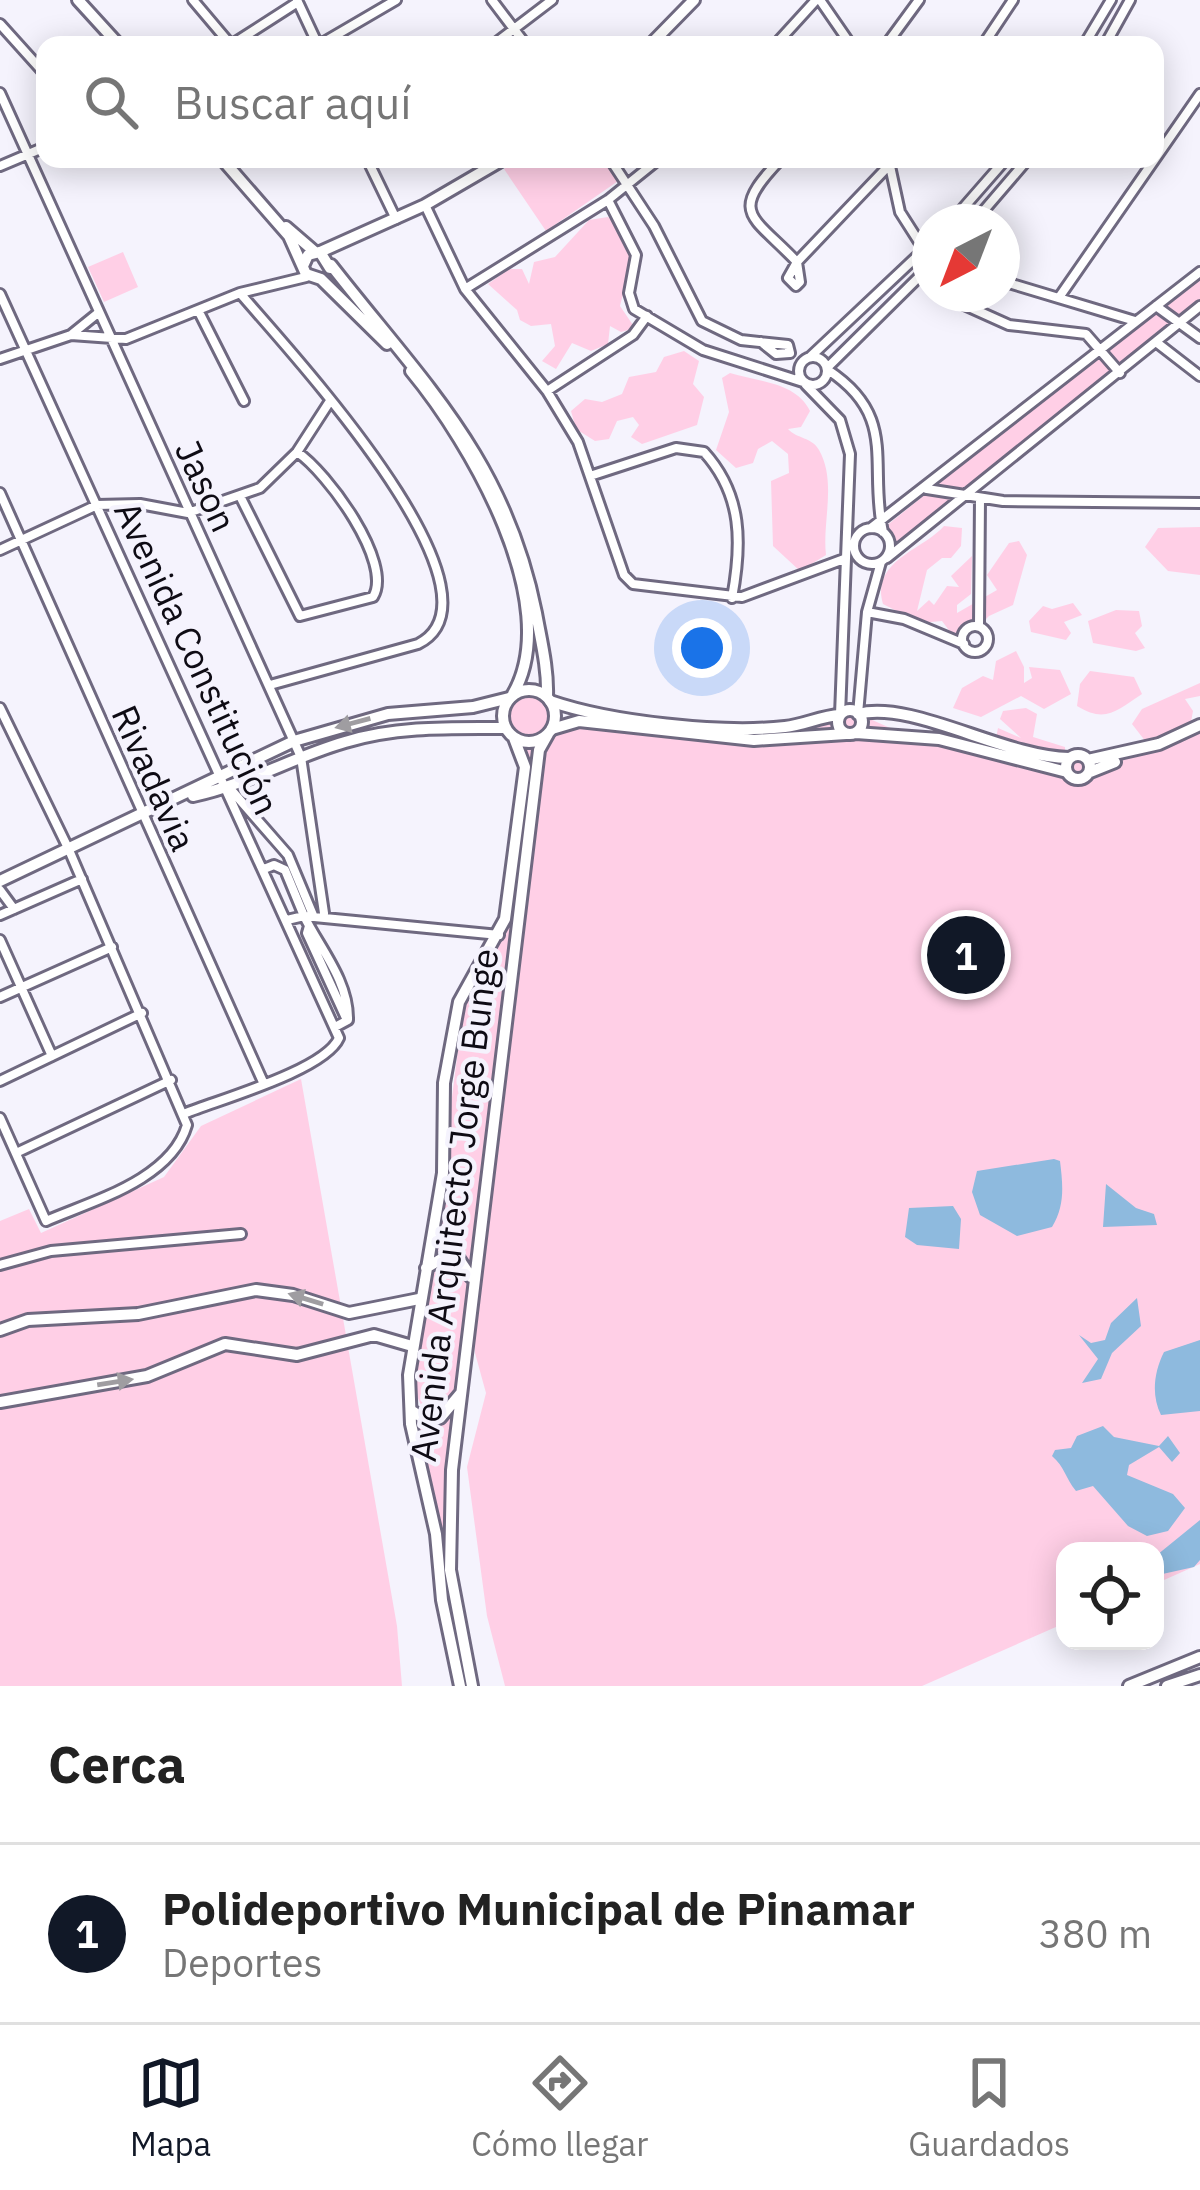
<!DOCTYPE html>
<html lang="es">
<meta charset="utf-8">
<style>
body{margin:0;font-family:"IBM Plex Sans",sans-serif;background:#f6f6f6;color:#222}
.controls{position:absolute;right:36px;bottom:36px;display:grid;overflow:hidden;border-radius:24px;box-shadow:0 6px 30px #0003}
.controls button{width:108px;height:108px;display:grid;place-items:center;padding:0;border:0;border-bottom:3px solid #e0e0e0;background:#fff;color:#222;font:60px sans-serif}
.compass{position:absolute;left:912px;top:204px;width:108px;height:108px;border-radius:50%;background:#fff;box-shadow:0 6px 30px #0003;rotate:222deg}
.you{position:absolute;left:702px;top:648px;width:42px;height:42px;margin:-30px;border:9px solid #fff;border-radius:50%;background:#1a73e8;box-shadow:0 0 0 18px #1a73e833}
.badge{display:grid;place-items:center;width:78px;height:78px;border-radius:50%;background:#111827;color:#fff;font-size:39px;font-weight:700}
.pin{position:absolute;translate:-50% -50%;border:6px solid #fff;box-shadow:0 3px 12px #0006}
.list{margin:0;padding:0;list-style:none}
h2{display:flex;justify-content:space-between;align-items:center;height:156px;margin:0;padding:0 48px;font-size:51px}
h2 small{font-size:39px;font-weight:400;color:#767676}
.list li{display:grid;grid-template-columns:78px 1fr auto;gap:36px;align-items:center;box-sizing:border-box;height:180px;padding:0 48px;border-top:3px solid #e0e0e0}
.list b{display:block;font-size:45px;white-space:nowrap}
.list p{margin:0;font-size:39px;white-space:nowrap;color:#767676}
.list em{font-size:39px;font-style:normal;color:#767676}
.icon{flex:none;width:66px;height:66px;fill:none;stroke:currentColor;stroke-width:2;stroke-linecap:round;stroke-linejoin:round}
.map{position:relative;flex:none;width:1200px;height:1686px;overflow:hidden}
.search{position:absolute;background:#fff;box-shadow:0 6px 30px #0003;left:36px;right:36px;top:36px;height:132px;display:flex;align-items:center;gap:30px;box-sizing:border-box;padding:0 42px;border-radius:24px;color:#767676;font-size:45px}
.sheet{height:336px;background:#fff}
nav{display:flex;justify-content:space-around;align-items:center;box-sizing:border-box;height:168px;border-top:3px solid #e0e0e0;background:#fff;font-size:33px;color:#767676}
nav a{display:grid;justify-items:center;gap:6px}
nav .on{color:#111827}
.map>svg:first-child{display:block}
</style>
<div class="map">
<svg width="1200" height="1686" viewBox="0 0 1200 1686">
<rect width="100%" height="100%" fill="#f5f3fd"/>
<path fill="#ffcfe6" d="M519,159H605L621,179L546,231L504,169Z
M608,217C645,243 628,272 620,306L635,328L621,332L610,326L608,344L591,351L572,343L556,369L542,361L555,346L551,324L531,326L520,320L517,310L488,284L509,269H522L529,284L534,262L555,257L589,220Z
M123,252L138,287L104,302L88,267Z
M1200,272V307L894,549L895,537L885,527Z
M684,351L699,361L693,384L704,397L697,425L642,444L631,437L639,425L633,417L617,421L609,439L595,441L576,429L571,411L585,399L602,402L622,394L629,377L656,372L664,357Z
M730,373C759,382 796,382 810,411L801,427L788,429C797,439 812,437 819,450C837,482 822,522 826,555L800,571L773,546L771,481L789,473L788,454L772,441L758,449L753,463L736,468L716,450L729,412L722,378Z
M944,526L962,528L961,546L951,558H942L927,570L917,611L929,600L934,605L947,586L959,587L951,576L972,556L971,594L957,605V613L997,590L987,575L1009,543L1019,541L1027,555L1013,605L989,616L969,636L954,637L942,621L920,623L883,604C870,561 923,550 944,526Z
M1200,527V575L1168,571L1145,547L1158,528Z
M1073,603L1082,615L1064,622L1071,633L1066,640L1031,632L1029,621L1043,606L1052,609Z
M1116,610L1139,611L1142,626L1135,633L1145,648L1136,651L1093,643L1088,621Z
M1016,651L1024,667V683L1032,678L1029,667L1060,670L1071,694L1044,709L1021,696L981,717L953,708L962,688L983,676L993,680L996,661Z
M1090,671L1134,677L1142,694C1117,710 1106,724 1077,706L1080,684Z
M1200,683V696L1185,699L1193,711L1191,722L1174,735L1146,742L1132,724L1142,709Z
M507 717a22 22 0 1 1 44 0a22 22 0 1 1-44 0Z
M1026,708L1037,714L1033,737L1065,747V752H1044L996,738L998,728L1021,738L1000,719L1003,711Z
M850,710L899,732L1031,764L1067,761L1076,754L1123,757L1200,725V1564L1155,1584V1551H1065V1623L922,1686H505L487,1616L467,1467L486,1393L475,1353L472,1280L538,750L563,723L787,740Z
M520,744H538L470,1264L447,1251L432,1254L463,1011L469,991L505,933L529,770Z
M301,1079L397,1626L402,1686H0V1221L29,1209L41,1233L164,1177L201,1126Z
M445,1262L460,1269L469,1283L459,1388L438,1413L430,1414C397,1394 425,1301 431,1268Z
M455,1415C443,1508 442,1595 466,1686L452,1641L418,1430V1424L440,1426Z"/>
<path fill="#8ebade" d="M1054,1159L1060,1161C1063,1186 1065,1206 1052,1227L1017,1236L980,1215L972,1192L977,1171Z
M1106,1184L1136,1208L1154,1214L1157,1225L1103,1227Z
M953,1206L961,1219L959,1249L917,1245L905,1237L909,1208Z
M1137,1298L1141,1326L1112,1353L1101,1379L1082,1383L1098,1359L1079,1335L1091,1343L1105,1340L1111,1323Z
M1200,1340V1411L1161,1415C1151,1395 1154,1372 1164,1352Z
M1103,1426L1114,1437L1159,1446L1168,1436L1180,1453L1172,1462L1159,1447L1129,1465L1127,1475L1173,1494L1185,1508L1168,1531L1147,1536L1128,1526L1093,1486L1076,1491C1065,1478 1065,1467 1052,1456L1055,1450L1071,1448L1077,1436Z
M1200,1520V1560L1194,1567L1158,1575L1157,1555Z"/>
<g fill="none" stroke-linecap="round" stroke-linejoin="round">
<defs>
<path id="street" d="M193,0L231,45L298,2
M297,0L318,45
M492,0L526,45
M820,0L851,45
M0,24L45,74
M319,45L396,0
M493,45L552,0
M775,45L816,0
M886,45L919,0
M983,45L1013,0
M1084,45L1111,0
M1105,45L1130,0
M0,93L301,757L324,913
M367,159L396,219
M610,159L654,226L702,321L741,340L788,345L790,353L776,354L761,342
M781,159C728,214 751,214 797,262
M0,166L45,147
M890,166L900,212L930,259
M608,200L636,255L629,293L634,309L703,350L803,382
M425,205L465,289L547,391L578,442L624,575L633,584L742,597L844,559
M951,222L1006,159
M974,222L1028,159
M797,262L800,282L796,286L788,278L797,262L895,159
M1002,281L1135,321
M465,289L608,200L659,159
M240,293C281,342 518,594 418,644L270,685
M0,294L339,1038C325,1070 221,1099 186,1113
M940,294L1009,325L1086,334L1120,373
M1060,296L1200,94
M1156,306L1200,338
M199,312L244,401
M72,334L98,313
M1156,342L1200,376
M799 371a14 14 0 1 1 28 0a14 14 0 1 1-28 0Z
M810,357L930,244
M0,359L71,335L126,339L240,293L306,277
M828,367L930,266
M828,370C899,417 868,464 883,532
M806,385L840,420L850,454L840,715
M547,391L633,335L647,316
M590,476L676,448L704,452C743,495 742,544 732,598
M927,489L1003,501L1200,503
M0,493L263,1082
M240,496L300,616L373,597C394,563 327,472 297,452
M854 546a18 18 0 1 1 36 0a18 18 0 1 1-36 0Z
M871,528L1200,272
M0,550L97,505L140,504L188,513L260,488L297,452L330,401
M887,558L1200,306
M867,612L904,619L964,644
M979,626L980,499
M962 639a13 13 0 1 1 26 0a13 13 0 1 1-26 0Z
M0,708L69,850L187,1125C171,1180 92,1201 46,1221L0,1118
M858,714L867,612L881,562
M233,792L288,855L313,915
M264,869L274,865L285,870L304,916L499,935
M0,890L14,909
M0,915L82,879
M287,920L304,916C319,947 349,981 348,1020L335,1027
M309,926L307,933L346,1018
M0,940L52,1056
M0,997L112,947
M0,1081L142,1013
M16,1153L171,1080
M0,1265L51,1251L241,1234"/>
<path id="secondary" d="M650,45L694,0
M320,252L425,205L504,159
M550,701C611,722 721,734 785,727C804,725 821,716 840,715
M838 722a12 12 0 1 1 24 0a12 12 0 1 1-24 0Z
M858,714C913,700 1003,757 1069,758
M552,729L579,721L754,740L846,734
M856,733L939,739L1067,772
M1066 767a12 12 0 1 1 24 0a12 12 0 1 1-24 0Z
M1088,760L1159,744L1200,725
M1090,772L1115,762
M193,796C246,785 293,757 345,742C397,726 452,728 505,728
M0,881L294,741L388,714L473,707L509,698
M0,1330L28,1320L138,1314L256,1290L293,1295L349,1313L419,1299
M0,1402L147,1376L225,1344L297,1355L374,1335L412,1346"/>
<path id="primary" d="M78,0L119,45
M222,159L289,236L306,274L321,279
M286,227L315,252
M331,265C423,383 505,458 536,613C541,641 548,668 547,696
M303,266L308,255L320,252L330,268
M321,279L387,344
M411,371C470,442 565,604 513,694
M503 716a26 26 0 1 1 52 0a26 26 0 1 1-52 0Z
M426,1268L446,1256L459,1259L471,1277
M411,1410L424,1419L440,1418L461,1393
M460,1686L442,1600L436,1534L411,1424L409,1375L443,1173L444,1083L459,1002L505,919L525,767L514,738
M472,1686L450,1570L452,1470L539,750L548,734
M1129,1686L1200,1657
M1167,1686L1200,1675"/>
</defs>
<use href="#street" stroke="#6f6980" stroke-width="14"/>
<use href="#secondary" stroke="#6f6980" stroke-width="16"/>
<use href="#primary" stroke="#6f6980" stroke-width="16"/>
<use href="#street" stroke="#fff" stroke-width="8"/>
<use href="#secondary" stroke="#fff" stroke-width="10"/>
<use href="#primary" stroke="#fff" stroke-width="10"/>
</g>
<defs><path id="oneway-solid" d="M-6-.8H1V-3.2L6.5 0L1 3.2V.8H-6Z" transform="scale(3)"/></defs>
<g fill="#9f9da1">
<use href="#oneway-solid" transform="translate(353 723) rotate(165)"/>
<use href="#oneway-solid" transform="translate(306 1299) rotate(-163)"/>
<use href="#oneway-solid" transform="translate(115 1382) rotate(-9)"/>
</g>
<g text-anchor="middle" stroke-width="9" stroke-linejoin="round" paint-order="stroke">
<g font-size="36" fill="#0e0b14" stroke="#f5f3fd">
<text transform="translate(206 486) rotate(65)" y="13">Jason</text>
<text transform="translate(197 658) rotate(65)" y="13">Avenida Constitución</text>
<text transform="translate(154 778) rotate(66)" y="13">Rivadavia</text>
<text transform="translate(454 1205) rotate(-83)" y="13">Avenida Arquitecto Jorge Bunge</text>
</g>
</g>
</svg>
<div class="controls">
<button><svg class="icon" aria-label="locate" viewBox="0 0 24 24"><circle cx="12" cy="12" r="6"/><path d="M12 2v4M12 18v4M2 12h4M18 12h4"/></svg></button>
</div>
<svg class="compass" viewBox="-18 -18 36 36"><path d="M0-13l5 13h-10z" fill="#e53935"/><path d="M0 13l5-13h-10z" fill="#767676"/></svg>
<div class="you"></div>
<div class="pin badge" style="left:966px;top:955px">1</div>
<div class="search"><svg class="icon" aria-label="search" viewBox="0 0 24 24"><circle cx="10" cy="10" r="6"/><path d="M15 15l6 6"/></svg>Buscar aquí</div>
</div>
<section class="sheet">
<h2>Cerca<small></small></h2>
<ul class="list">
<li><span class="badge">1</span><div><b>Polideportivo Municipal de Pinamar</b><p>Deportes</p></div><em>380 m</em></li>
</ul>
</section>
<nav>
<a class="on"><svg class="icon" aria-label="map" viewBox="0 0 24 24"><path d="M3 6l6-2 6 2 6-2v14l-6 2-6-2-6 2zM9 4v14M15 6v14"/></svg>Mapa</a>
<a><svg class="icon" aria-label="directions" viewBox="0 0 24 24"><path d="M12 3l9 9-9 9-9-9zM9 14v-3h6M13 9l2 2-2 2"/></svg>Cómo llegar</a>
<a><svg class="icon" aria-label="saved" viewBox="0 0 24 24"><path d="M7 4h10v16l-5-4-5 4z"/></svg>Guardados</a>
</nav>
